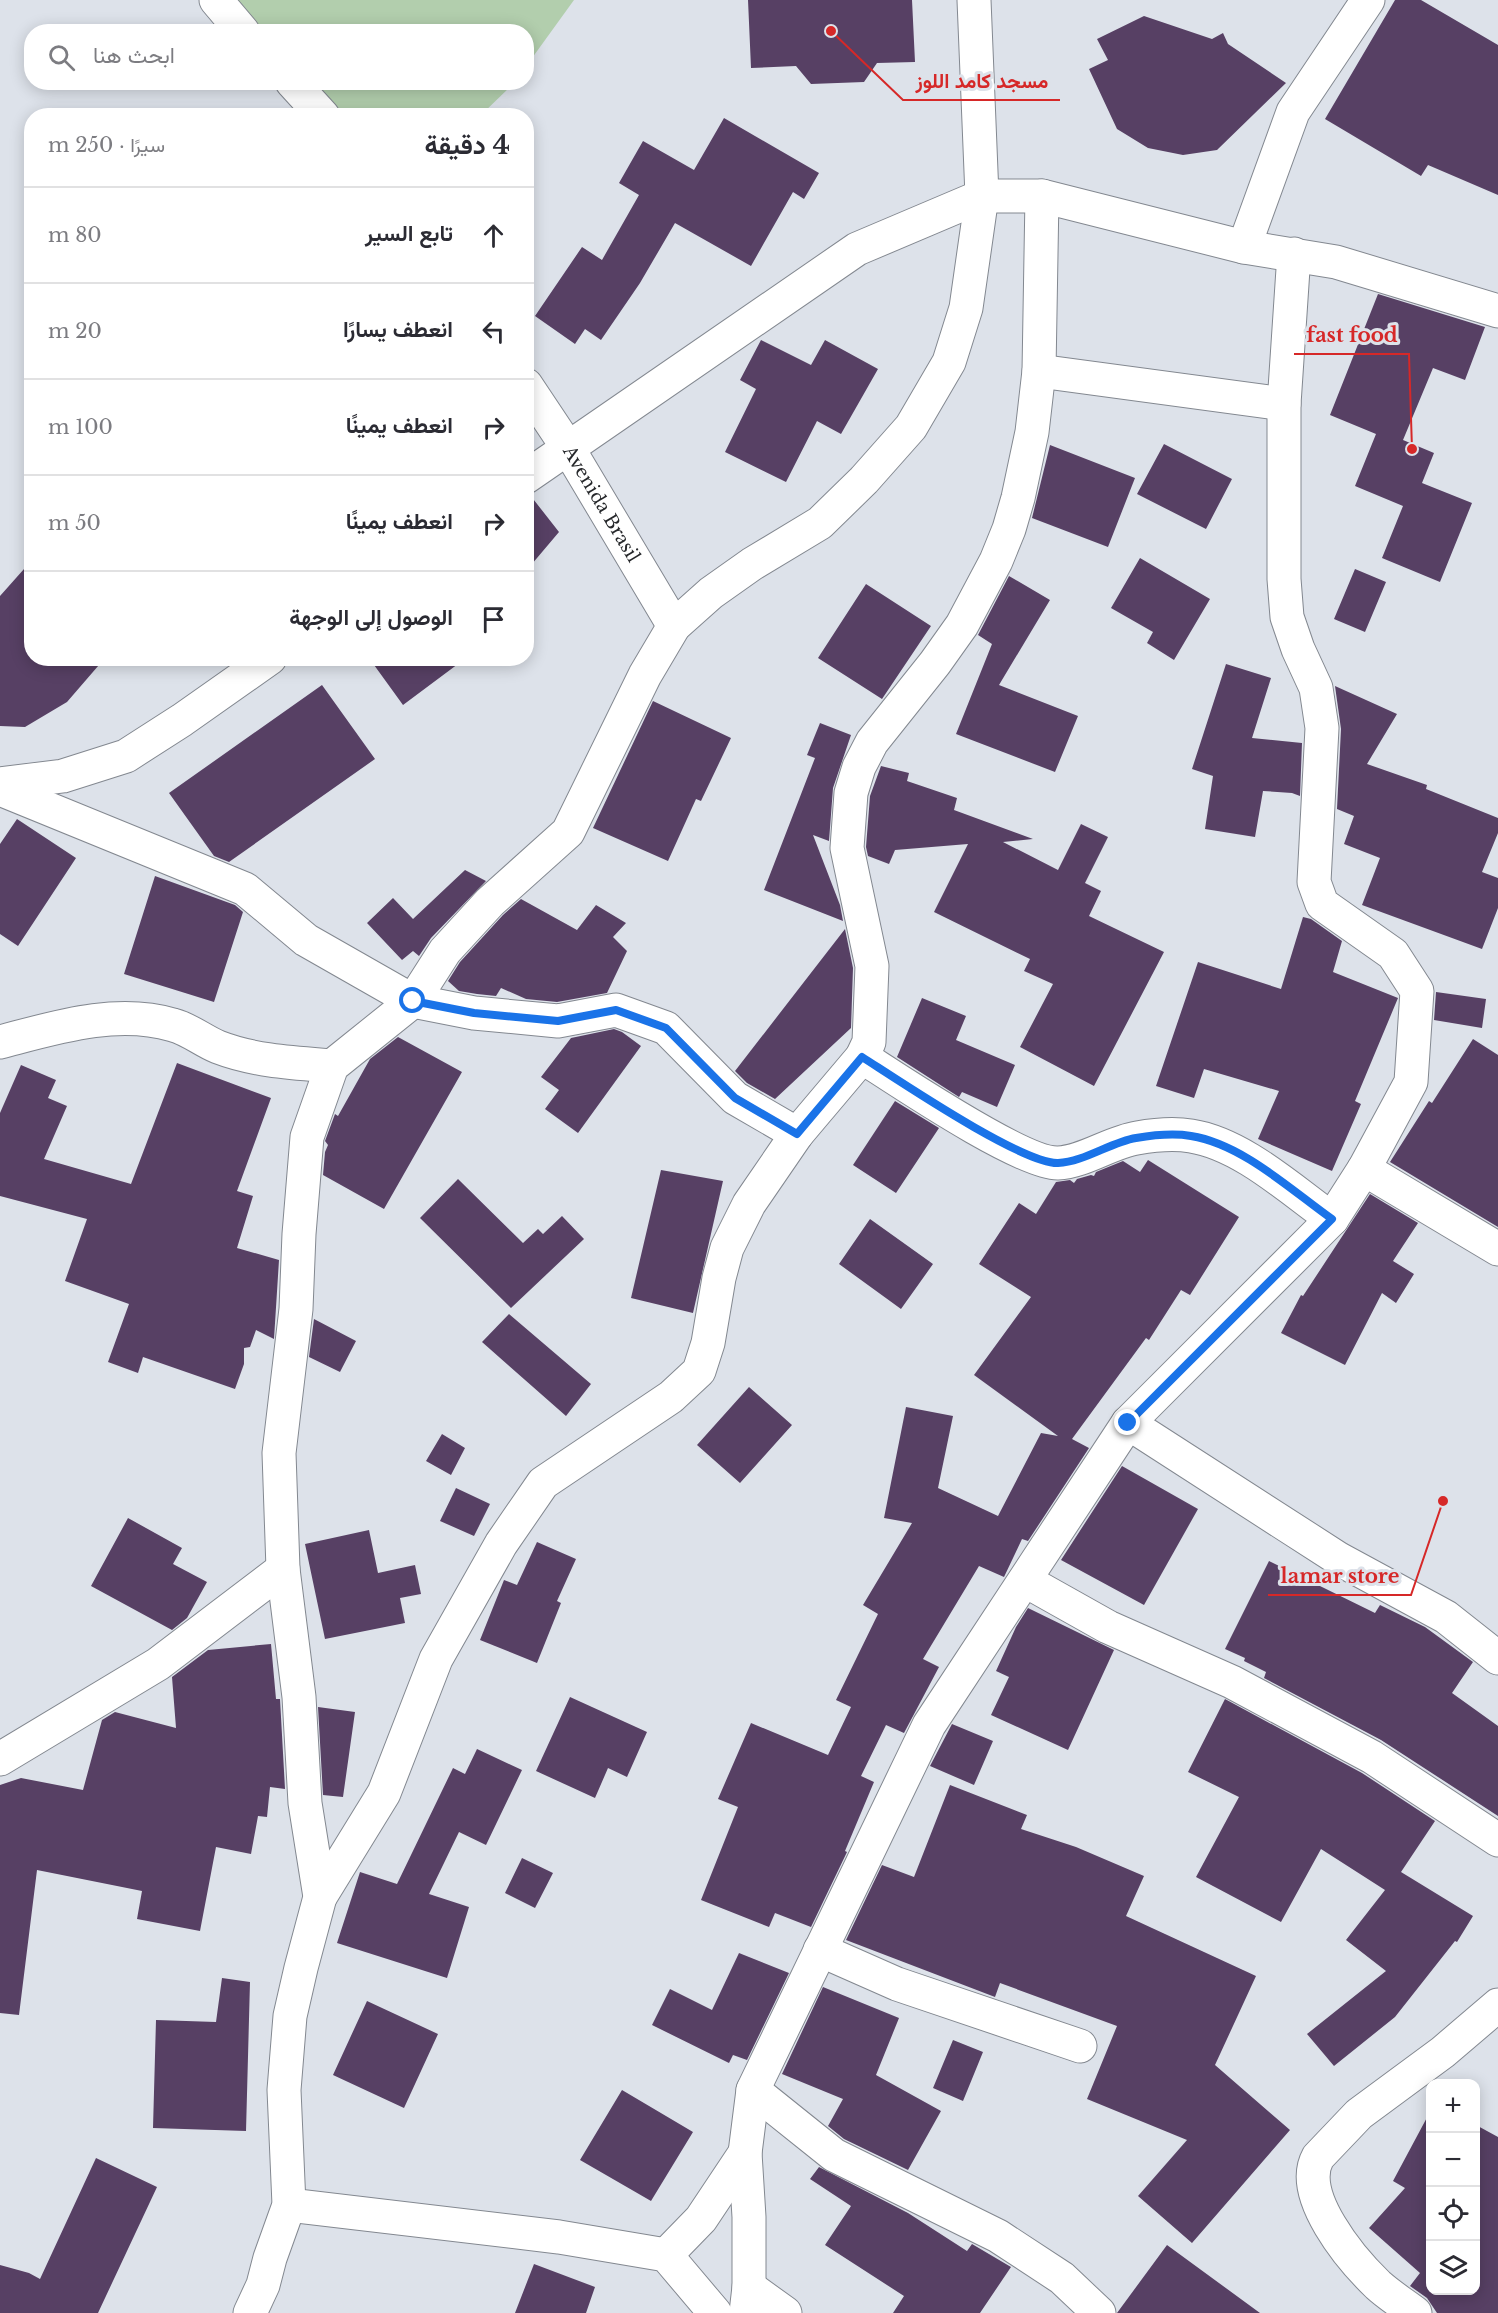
<!DOCTYPE html>
<html lang="ar">
<meta charset="utf-8">
<style>
body{margin:0;font-family:"Libre Baskerville",Vazirmatn,serif;background:#f2f2f3;color:#2b2b33;direction:rtl}
.controls{position:absolute;right:18px;bottom:18px;display:grid;overflow:hidden;border-radius:12px;box-shadow:0 3px 15px #0003}
.controls button{width:54px;height:54px;display:grid;place-items:center;padding:0;border:0;border-bottom:2px solid #e1e1e2;background:#fff;color:#2b2b33;font:30px sans-serif}
.stop{position:absolute;width:18px;height:18px;margin:-14px;border:4px solid #1a73e8;border-radius:50%;background:#fff}
.stop.end{background:#1a73e8;border-color:#fff;box-shadow:0 2px 6px #0008}
.list{margin:0;padding:0;list-style:none}
h2{display:flex;justify-content:space-between;align-items:center;height:78px;margin:0;padding:0 24px;font-size:26px}
h2 small{font-size:20px;font-weight:400;color:#7c7c81}
.list li{display:grid;grid-template-columns:39px 1fr auto;gap:18px;align-items:center;box-sizing:border-box;height:96px;padding:0 24px;border-top:2px solid #e1e1e2}
.list b{display:block;font-size:22px;white-space:nowrap}
.list em{font-size:20px;font-style:normal;color:#7c7c81}
.icon{flex:none;width:33px;height:33px;fill:none;stroke:currentColor;stroke-width:2;stroke-linecap:round;stroke-linejoin:round}
.map{position:relative;flex:none;width:1498px;height:2313px;overflow:hidden;direction:ltr}
.search{position:absolute;background:#fff;box-shadow:0 3px 15px #0003;left:24px;top:24px;width:510px;height:66px;display:flex;align-items:center;gap:15px;box-sizing:border-box;padding:0 21px;border-radius:24px;color:#7c7c81;font-size:22px}
.panel{position:absolute;background:#fff;box-shadow:0 3px 15px #0003;left:24px;top:108px;width:510px;height:558px;border-radius:24px;direction:rtl}
.map>svg:first-child{display:block}
</style>
<div class="map">
<svg width="1498" height="2313" viewBox="0 0 1498 2313">
<rect width="100%" height="100%" fill="#dde2ea"/>
<path fill="#b2cead" d="M236,0H574L527,65L526,32L259,31Z
M296,83H514L480,116L333,115Z"/>
<path fill="#574064" d="M748,0H912L915,62L877,63L864,82L811,84L796,66L751,68Z
M1395,0H1421L1498,45V195L1428,165L1421,176L1325,119Z
M1144,16L1212,39L1223,33L1228,44L1286,83L1217,150L1183,155L1148,148L1117,129L1089,69L1108,60L1097,39Z
M724,118L819,173L804,199L793,192L751,266L675,223L640,283L601,340L585,329L575,344L535,316L582,247L602,260L639,195L619,183L643,141L694,170Z
M1378,294L1485,327L1465,380L1433,368L1403,440L1434,453L1422,483L1472,503L1440,582L1382,558L1403,506L1355,486L1376,434L1330,415Z
M761,340L811,365L825,340L878,369L841,434L817,421L786,482L725,452L756,389L740,380Z
M1164,444L1232,479L1206,529L1137,494Z
M1050,445L1135,478L1108,547L1032,518Z
M530,495L559,532L526,571V496Z
M1140,558L1210,599L1174,660L1147,643L1153,632L1111,608Z
M32,560V658H105L67,702L25,727L0,726V596Z
M1355,569L1386,582L1365,632L1334,619Z
M1009,576L1050,600L999,685L1078,716L1055,772L956,734L992,644L978,635Z
M866,584L931,626L882,699L818,658Z
M369,658H466L403,705Z
M1226,664L1271,678L1252,738L1302,743L1300,796L1292,793L1263,791L1255,837L1205,829L1213,776L1192,769Z
M322,685L375,759L229,862L214,856L169,793Z
M1335,686L1397,714L1367,764L1427,785L1426,789L1498,818V833L1482,872L1498,878V908L1482,949L1362,905L1380,858L1344,844L1354,816L1337,809L1341,729Z
M653,701L731,738L701,801L696,799L668,861L593,828Z
M820,723L851,735L833,788L829,841L813,835L840,905L843,921L764,890L815,758L807,755Z
M881,766L909,773L907,781L957,798L954,810L1033,839L1003,842L1058,870L1081,824L1108,837L1085,883L1101,891L1089,916L1164,952L1094,1086L1020,1047L1053,984L1024,971L1030,959L934,912L968,844L895,850L889,864L868,856L866,847L870,796Z
M17,819L76,858L18,946L0,934V844Z
M465,870L486,881L431,938L419,956L413,951L402,960L367,923L393,898L413,919Z
M155,876L235,905L243,912L214,1002L124,974Z
M521,899L577,930L596,905L626,923L613,937L627,951L607,993L557,1002L526,999L501,988L496,996L477,994L459,991L448,981L460,962L503,915Z
M1303,917L1311,919L1342,941L1333,972L1398,998L1355,1101L1361,1104L1332,1171L1258,1139L1279,1091L1204,1069L1194,1098L1156,1086L1198,962L1281,989Z
M845,929L853,968L851,1028L775,1099L747,1083L735,1071Z
M1436,992L1486,999L1482,1028L1434,1020Z
M922,998L966,1016L956,1040L1015,1065L997,1107L962,1092L959,1097L897,1057Z
M614,1029L622,1032L641,1046L578,1133L545,1109L559,1090L541,1077L571,1038Z
M398,1037L462,1072L384,1209L323,1175L325,1152L328,1145L325,1141L335,1114L338,1116L370,1059Z
M1473,1039L1498,1055V1227L1390,1162L1429,1101L1432,1103Z
M177,1063L271,1098L237,1191L253,1196L237,1248L279,1260L274,1339L256,1330L250,1347L244,1348V1364L235,1389L143,1357L138,1373L108,1362L129,1304L65,1281L87,1219L0,1196V1113L21,1065L56,1080L48,1098L67,1106L44,1159L131,1184Z
M895,1101L939,1128L896,1193L853,1165Z
M1148,1160L1239,1217L1190,1295L1181,1290L1149,1340L1146,1338L1072,1439L1089,1448L1028,1541L1022,1539L1004,1577L979,1566L923,1659L939,1667L904,1733L886,1725L861,1776L874,1782L845,1851L847,1852L811,1927L775,1913L769,1927L701,1900L738,1807L718,1799L751,1723L828,1755L851,1707L836,1700L878,1614L863,1605L912,1523L884,1518L906,1407L953,1416L938,1488L998,1516L1041,1433L1058,1436L974,1375L1031,1297L979,1264L1019,1203L1036,1214L1056,1182L1070,1180L1074,1183L1077,1179L1091,1175L1094,1176L1096,1172L1123,1161L1140,1172Z
M661,1170L723,1181L693,1313L631,1298Z
M458,1179L523,1243L538,1229L543,1234L562,1216L584,1239L511,1308L420,1218Z
M1370,1194L1418,1223L1393,1261L1414,1274L1396,1303L1382,1293L1345,1365L1281,1333L1301,1295L1303,1296Z
M870,1219L933,1264L901,1309L839,1264Z
M509,1314L591,1384L566,1416L482,1342Z
M314,1319L356,1341L340,1372L309,1357Z
M749,1387L792,1425L740,1483L697,1445Z
M442,1434L465,1448L451,1475L426,1461Z
M1122,1466L1198,1509L1144,1605L1061,1560Z
M456,1488L490,1504L474,1536L440,1521Z
M128,1518L182,1548L173,1564L207,1582L187,1618L172,1630L91,1586Z
M369,1530L378,1573L415,1565L421,1594L400,1598L405,1623L325,1639L305,1544Z
M537,1542L576,1559L557,1601L561,1603L537,1663L480,1640L504,1580L517,1585Z
M1269,1561L1375,1613L1380,1605L1425,1627L1473,1662L1452,1693L1498,1726V1816L1381,1740L1264,1678L1266,1672L1244,1661L1245,1658L1225,1649Z
M1028,1608L1114,1650L1068,1750L991,1715L1009,1677L996,1671L1016,1627Z
M271,1644L276,1699H280L285,1789L270,1787L267,1817L258,1816L251,1854L216,1847L200,1931L137,1919L142,1891L37,1870L19,2015L0,2013V1785L21,1778L83,1790L102,1720L115,1712L176,1728L172,1677L208,1650Z
M570,1697L647,1732L627,1777L608,1768L595,1798L536,1771Z
M1225,1699L1362,1773L1435,1821L1401,1872L1473,1916L1457,1942L1455,1941L1395,2017L1334,2066L1307,2034L1386,1971L1346,1940L1385,1890L1321,1849L1281,1922L1196,1877L1239,1797L1188,1772Z
M318,1707L355,1712L343,1797L323,1795Z
M952,1724L993,1741L974,1785L930,1766Z
M477,1749L522,1770L486,1845L459,1832L429,1894L469,1907L447,1978L337,1943L360,1872L397,1884L453,1768L465,1774Z
M950,1785L1027,1815L1021,1829L1076,1847L1144,1876L1126,1916L1256,1976L1215,2065L1290,2130L1192,2243L1138,2196L1187,2140L1087,2099L1117,2026L1000,1983L995,1997L846,1940L882,1865L914,1877Z
M522,1858L553,1873L535,1908L505,1893Z
M739,1953L789,1973L747,2060L733,2055L729,2063L652,2025L670,1989L712,2010Z
M222,1978L250,1982L246,2131L153,2128L156,2020L216,2022Z
M823,1987L899,2018L876,2075L941,2111L908,2170L844,2139L828,2126L843,2099L782,2074Z
M367,2001L438,2034L404,2108L333,2075Z
M953,2040L983,2052L963,2101L933,2088Z
M622,2090L693,2132L651,2201L580,2160Z
M1431,2110V2290H1476V2125L1498,2137V2313H1437L1427,2298L1410,2286L1420,2273L1369,2228L1405,2188L1393,2181Z
M96,2158L157,2187L98,2313H0V2265L29,2273L40,2279Z
M819,2167L908,2213L967,2251L972,2244L1011,2267L980,2313H893L904,2296L825,2245L851,2206L810,2179Z
M1167,2245L1260,2313H1117Z
M534,2264L595,2287L586,2313H515Z"/>
<g fill="none" stroke-linecap="round" stroke-linejoin="round">
<defs>
<g id="minor">
<path d="M216,0L243,32"/>
<path d="M292,82L323,116"/>
<path d="M1244,247L1293,112L1368,0"/>
<path d="M1039,371L1284,404"/>
<path id="s1" d="M526,385L568,448L674,626"/>
<path d="M0,789L245,889L306,940L413,1001L474,1013L558,1021L616,1010L666,1028L735,1098L797,1134"/>
<path d="M0,1042C54,1028 116,1008 173,1025C189,1029 203,1041 218,1047C254,1061 294,1063 332,1066"/>
<path d="M862,1057C898,1080 1022,1164 1058,1163C1084,1162 1111,1142 1137,1138C1154,1135 1173,1133 1191,1136C1242,1144 1291,1190 1332,1219"/>
<path d="M1364,1169L1498,1249"/>
<path d="M1128,1423L1339,1559L1446,1617L1498,1658"/>
<path d="M1026,1581L1108,1627L1232,1682L1372,1757L1498,1840"/>
<path d="M0,1759L158,1664L283,1569"/>
<path d="M320,1897L384,1793L436,1659L501,1544L543,1483L671,1397L699,1371L708,1343L719,1278L727,1248L749,1204L797,1134L862,1057L869,1042L872,966L847,848L851,793L859,767L872,742L935,663L962,625L996,561L1009,529L1018,498L1032,432L1039,371L1042,196"/>
<path d="M820,1950L897,1984L1080,2046"/>
<path d="M753,2090L834,2155L998,2236L1062,2278L1099,2313"/>
<path d="M289,2205L559,2237L666,2255L715,2313"/>
<path d="M666,2255L701,2219L745,2153"/>
<path d="M749,2287L785,2313"/>
<path d="M250,2313L263,2285L270,2258L289,2205L284,2090L290,2016L301,1968L320,1897L305,1803L299,1697L283,1569L279,1453L296,1309L299,1234L307,1137L332,1066L413,1001L445,951L490,902L568,832L645,675L674,626L711,593L752,564L820,523L864,480L911,427L949,362L966,308L982,196L974,0"/>
<path d="M746,2313L749,2287V2217L745,2153L753,2090L929,1725L1128,1423L1332,1219L1364,1169L1411,1082L1417,991L1393,954L1322,904L1314,882L1322,728L1316,688L1298,649L1287,617L1284,579V404L1294,254"/>
<path d="M1415,2313C1403,2304 1389,2295 1378,2285C1351,2259 1297,2195 1318,2157L1359,2114L1443,2052L1498,2005"/>
</g>
<path id="secondary" d="M526,477L857,249L982,196H1042L1244,247L1336,262L1498,311
M0,784L63,776L126,756L182,720L270,658"/>
</defs>
<use href="#minor" stroke="#838890" stroke-width="35"/>
<use href="#secondary" stroke="#838890" stroke-width="35"/>
<use href="#minor" stroke="#fff" stroke-width="33"/>
<use href="#secondary" stroke="#fff" stroke-width="33"/>
</g>
<g fill="none" stroke-linecap="round" stroke-linejoin="round">
<path stroke="#1a73e8" stroke-width="8" d="M413,1001L474,1013L558,1021L616,1010L666,1028L735,1098L797,1134L862,1057C898,1080 1022,1164 1058,1163C1084,1162 1111,1142 1136,1138C1154,1135 1173,1133 1191,1136C1242,1144 1291,1190 1332,1219L1128,1423"/>
</g>
<g text-anchor="middle" stroke-width="6" stroke-linejoin="round" paint-order="stroke">
<g font-size="18" fill="#26282b" stroke="#dde2ea">
<text dy="6" stroke="none"><textPath href="#s1" startOffset="141">Avenida Brasil</textPath></text>
</g>
</g>
<path fill="none" stroke="#d62828" stroke-width="2" d="M831 31L903 100H1060M1412 449L1409 354H1294M1443 1501L1411 1595H1268"/>
<g fill="#d62828" stroke="#dde2ea" stroke-width="2">
<circle cx="831" cy="31" r="6"/>
<circle cx="1412" cy="449" r="6"/>
<circle cx="1443" cy="1501" r="6"/>
</g>
<g font-size="20" text-anchor="middle" font-weight="bold" fill="#d62828" stroke="#dde2ea" stroke-width="6" stroke-linejoin="round" paint-order="stroke">
<text x="982" y="88">مسجد كامد اللوز</text>
<text x="1352" y="342">fast food</text>
<text x="1340" y="1583">lamar store</text>
</g>
</svg>
<div class="controls">
<button>+</button>
<button>−</button>
<button><svg class="icon" aria-label="locate" viewBox="0 0 24 24"><circle cx="12" cy="12" r="6"/><path d="M12 2v4M12 18v4M2 12h4M18 12h4"/></svg></button>
<button><svg class="icon" aria-label="layers" viewBox="0 0 24 24"><path d="M12 4l9 5-9 5-9-5zM3 14l9 5 9-5"/></svg></button>
</div>
<div class="stop" style="left:413px;top:1001px"></div>
<div class="stop end" style="left:1128px;top:1423px"></div>
<div class="search"><svg class="icon" aria-label="search" viewBox="0 0 24 24"><circle cx="10" cy="10" r="6"/><path d="M15 15l6 6"/></svg>ابحث هنا</div>
<section class="panel">
<h2>4 دقيقة<small>سيرًا · 250 m</small></h2>
<ul class="list">
<li><svg class="icon" aria-label="ahead" viewBox="0 0 24 24"><path d="M12 20V5M6 11l6-6 6 6"/></svg><div><b>تابع السير</b></div><em>80 m</em></li>
<li><svg class="icon" aria-label="left" viewBox="0 0 24 24"><path d="M17 20v-9H6M10 6l-5 5 5 5"/></svg><div><b>انعطف يسارًا</b></div><em>20 m</em></li>
<li><svg class="icon" aria-label="right" viewBox="0 0 24 24"><path d="M7 20v-9h11M14 6l5 5-5 5"/></svg><div><b>انعطف يمينًا</b></div><em>100 m</em></li>
<li><svg class="icon" aria-label="right" viewBox="0 0 24 24"><path d="M7 20v-9h11M14 6l5 5-5 5"/></svg><div><b>انعطف يمينًا</b></div><em>50 m</em></li>
<li><svg class="icon" aria-label="arrive" viewBox="0 0 24 24"><path d="M6 21V4h12l-3 4 3 4H6"/></svg><div><b>الوصول إلى الوجهة</b></div></li>
</ul>
</section>
</div>
